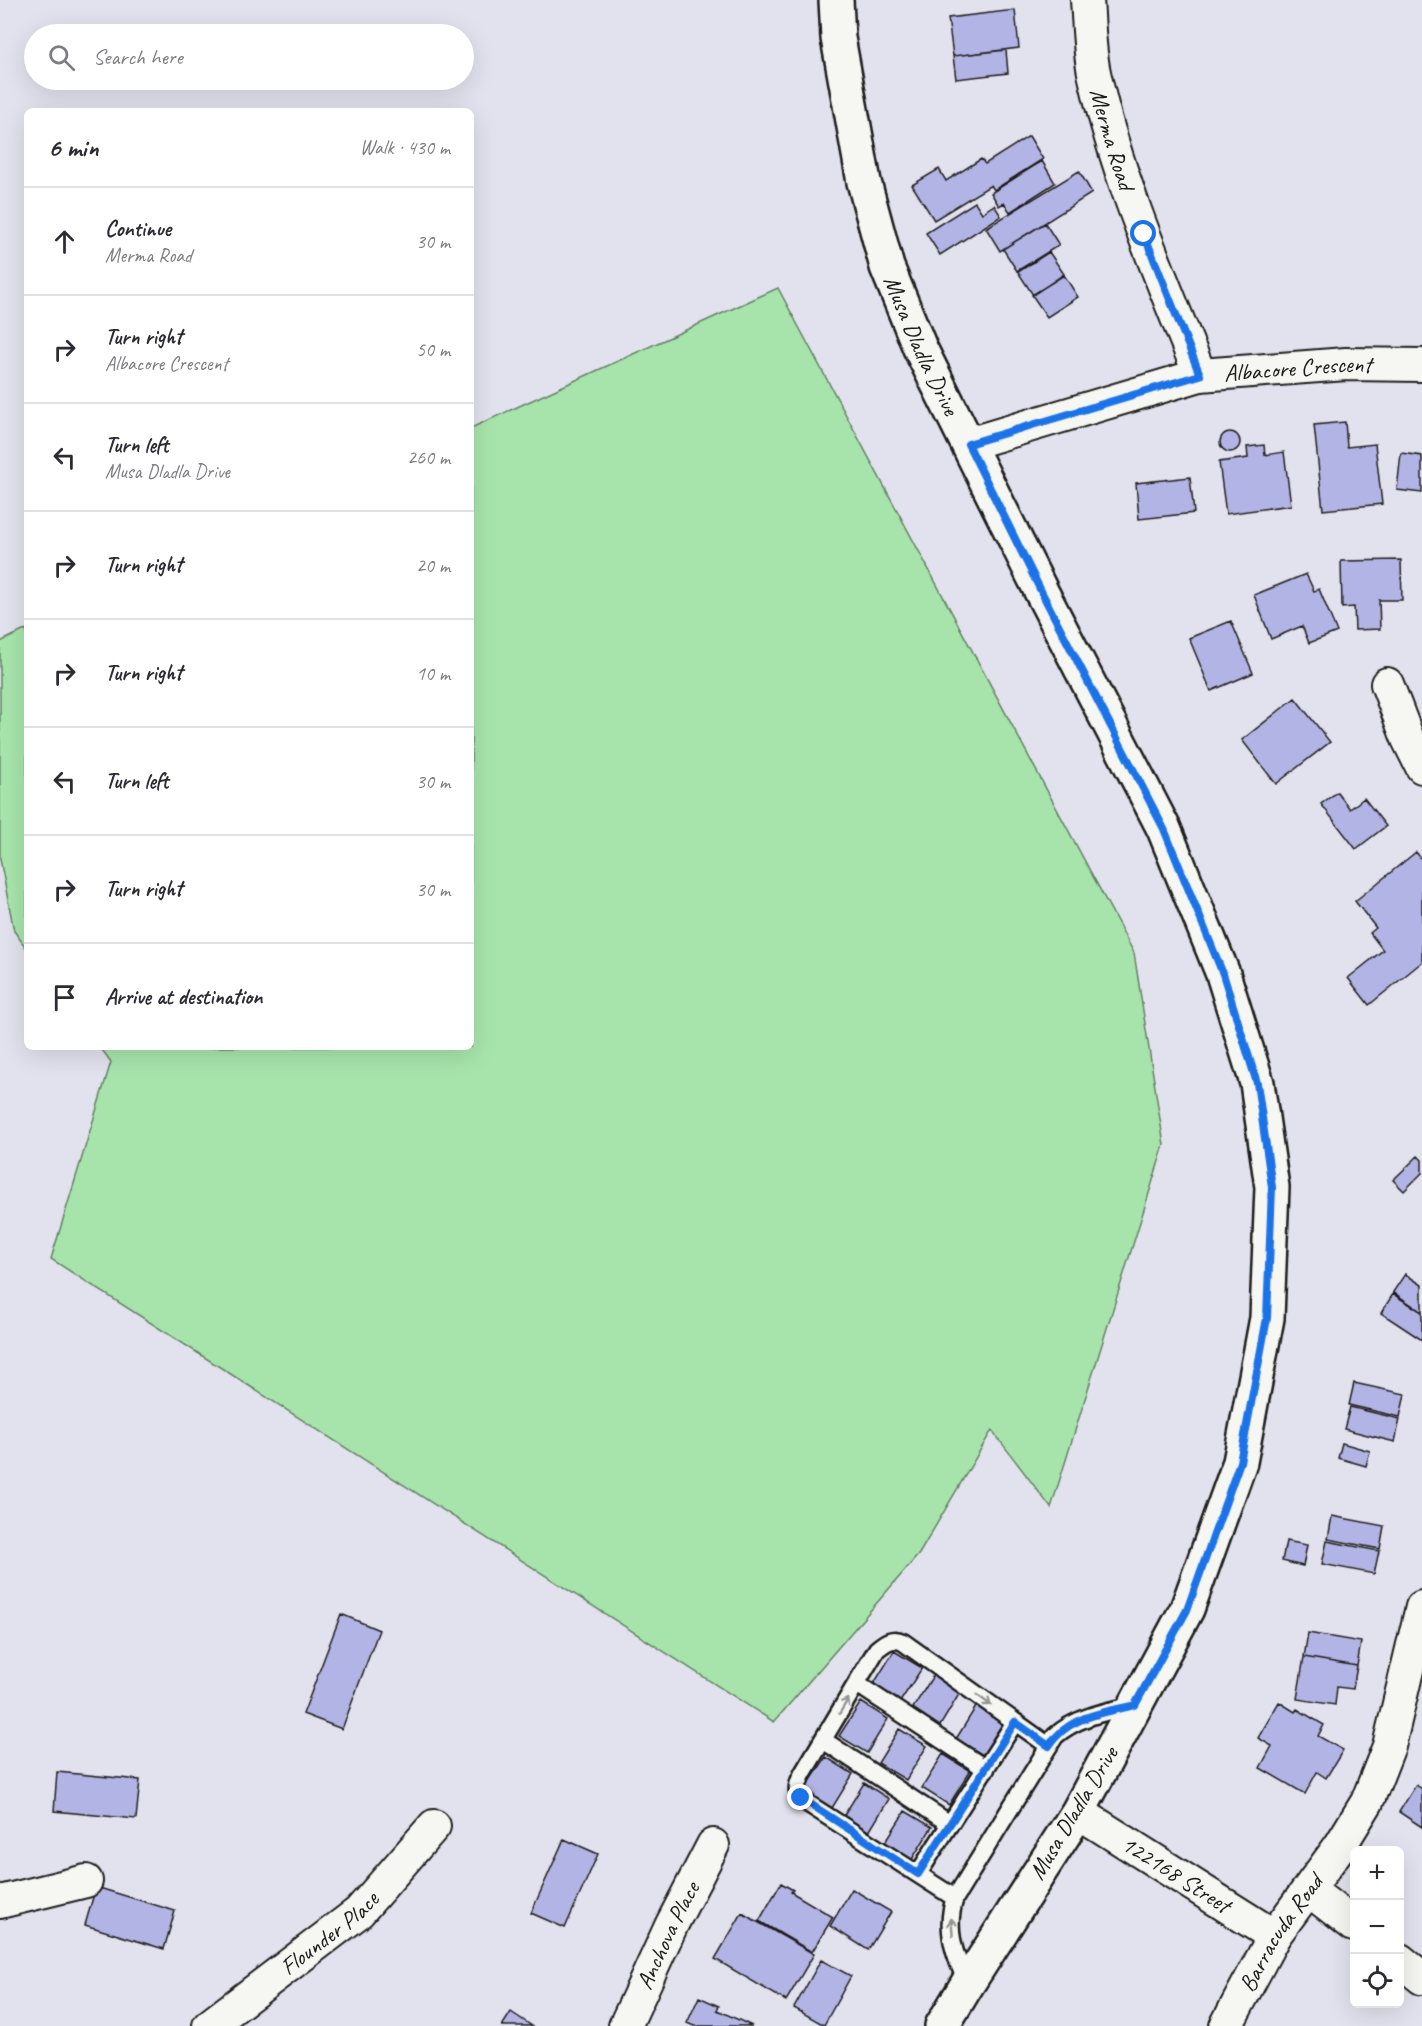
<!DOCTYPE html>
<meta charset="utf-8">
<style>
body{margin:0;font-family:Caveat,sans-serif;background:#f7f7f7;color:#2b2b33}
.controls{position:absolute;right:18px;bottom:18px;display:grid;overflow:hidden;border-radius:9px;box-shadow:0 6px 24px #0002}
.controls button{width:54px;height:54px;display:grid;place-items:center;padding:0;border:0;border-bottom:2px solid #e1e1e2;background:#fff;color:#2b2b33;font:30px sans-serif}
.stop{position:absolute;width:18px;height:18px;margin:-14px;border:4px solid #1a73e8;border-radius:50%;background:#fff}
.stop.end{background:#1a73e8;border-color:#fff;box-shadow:0 2px 6px #0008}
.list{margin:0;padding:0;list-style:none}
h2{display:flex;justify-content:space-between;align-items:center;height:78px;margin:0;padding:0 24px;font-size:26px}
h2 small{font-size:20px;font-weight:400;color:#7c7c81}
.list li{display:grid;grid-template-columns:39px 1fr auto;gap:18px;align-items:center;box-sizing:border-box;height:108px;padding:0 24px;border-top:2px solid #e1e1e2}
.list b{display:block;font-size:22px;white-space:nowrap}
.list p{margin:0;font-size:20px;white-space:nowrap;color:#7c7c81}
.list em{font-size:20px;font-style:normal;color:#7c7c81}
.icon{flex:none;width:33px;height:33px;fill:none;stroke:currentColor;stroke-width:2;stroke-linecap:round;stroke-linejoin:round}
.map{position:relative;flex:none;width:1422px;height:2026px;overflow:hidden}
.search{position:absolute;background:#fff;box-shadow:0 6px 24px #0002;left:24px;top:24px;width:450px;height:66px;display:flex;align-items:center;gap:15px;box-sizing:border-box;padding:0 21px;border-radius:33px;color:#7c7c81;font-size:22px}
.panel{position:absolute;background:#fff;box-shadow:0 6px 24px #0002;left:24px;top:108px;width:450px;height:942px;border-radius:9px}
.map>svg:first-child{display:block}
</style>
<div class="map">
<svg width="1422" height="2026" viewBox="0 0 1422 2026">
<rect width="100%" height="100%" fill="#e2e2ee"/>
<filter id="ink" filterUnits="userSpaceOnUse"><feTurbulence type="fractalNoise" baseFrequency=".0167" numOctaves="2"/><feDisplacementMap in="SourceGraphic" scale="12" xChannelSelector="R" yChannelSelector="G"/><feConvolveMatrix kernelMatrix="1 2 1 2 8 2 1 2 1" color-interpolation-filters="sRGB"/></filter>
<g filter="url(#ink)">
<path fill="#a7e4ab" stroke="#628064" stroke-width="1.5" d="M778,288L1134,953L1164,1145L1051,1508L992,1430L919,1554L774,1722L51,1259L111,1062L100,1047H471V428Z
M27,629V949L14,931L0,859V642Z"/>
<path fill="#b3b4e6" stroke="#1c1c1c" stroke-width="1.5" d="M1015,10L1019,48L953,56L948,18Z
M1006,50L1008,73L956,79L953,56Z
M1029,136L1043,159L994,190L991,185L934,220L912,185L939,169L946,181L981,159L985,164Z
M1042,161L1055,183L1010,212L1004,203L999,206L991,193Z
M1079,171L1092,193L1000,251L986,228Z
M975,202L982,213L994,205L1001,216L940,255L926,233Z
M1045,223L1059,245L1017,271L1003,249Z
M1049,252L1064,274L1033,295L1018,272Z
M1064,275L1078,297L1047,317L1032,295Z
M1345,422L1347,447L1375,444L1382,504L1323,510L1314,425Z
M1220 442a10 10 0 1 1 20 0a10 10 0 1 1-20 0Z
M1264,445L1265,455L1284,452L1291,505L1226,514L1219,462L1248,458L1247,447Z
M1401,453L1422,456V493L1397,490Z
M1190,477L1194,513L1139,519L1136,483Z
M1401,560L1402,600H1379L1380,629L1355,630L1354,607L1342,608L1341,561Z
M1306,574L1314,591L1319,589L1337,632L1309,643L1302,626L1271,639L1254,595Z
M1231,621L1253,673L1211,691L1189,638Z
M1295,698L1330,742L1276,784L1242,740Z
M1337,792L1350,809L1364,798L1386,826L1356,849L1321,804Z
M1416,852L1422,860V962L1369,1005L1348,978L1383,950L1370,933L1376,928L1355,901Z
M1418,1156L1422,1160V1173L1404,1191L1393,1180Z
M1405,1274L1422,1285V1312L1393,1292Z
M1393,1294L1422,1312V1340L1381,1313Z
M1354,1383L1405,1394L1400,1417L1349,1405Z
M1350,1407L1400,1419L1395,1442L1344,1429Z
M1342,1443L1370,1451L1366,1466L1338,1458Z
M1332,1516L1384,1526L1380,1549L1328,1539Z
M1286,1541L1307,1545L1303,1566L1282,1561Z
M1327,1541L1379,1551L1374,1574L1322,1564Z
M341,1614L379,1630L342,1729L303,1714Z
M1308,1633L1361,1642L1357,1666L1304,1657Z
M894,1651L922,1668L900,1702L873,1685Z
M1304,1657L1357,1666L1353,1689L1337,1687L1335,1705L1297,1699Z
M934,1674L961,1691L940,1726L913,1708Z
M861,1702L888,1719L867,1753L839,1736Z
M1279,1702L1295,1712L1297,1709L1324,1725L1318,1736L1343,1750L1326,1778L1317,1772L1305,1794L1260,1768L1272,1746L1258,1738Z
M977,1705L1004,1722L983,1755L956,1739Z
M899,1729L927,1746L906,1780L878,1763Z
M943,1754L970,1771L949,1805L922,1788Z
M826,1757L853,1774L832,1808L804,1791Z
M57,1772L140,1780L136,1819L54,1811Z
M864,1783L889,1799L869,1832L843,1817Z
M1416,1785L1422,1789V1827L1399,1812Z
M905,1811L932,1827L911,1861L884,1844Z
M564,1839L598,1854L565,1928L531,1913Z
M781,1883L793,1890L791,1892L833,1917L812,1952L759,1921Z
M96,1887L175,1911L164,1949L85,1925Z
M852,1889L891,1912L868,1950L830,1926Z
M742,1913L814,1954L786,2001L715,1959Z
M821,1960L851,1976L824,2025L794,2008Z
M699,1997L719,2006L717,2010L752,2026H694L687,2023Z
M511,2012L532,2026H502Z"/>
<g fill="none" stroke-linecap="round" stroke-linejoin="round">
<defs>
<path id="service" d="M857,1684L986,1769
M823,1740L950,1824
M918,1874L1015,1722
M955,1898L810,1805C795,1793 795,1789 803,1773L877,1649C886,1642 892,1637 903,1642L1049,1746
M968,1983C954,1957 945,1926 955,1898L1055,1736C1078,1716 1106,1712 1135,1705"/>
<g id="minor">
<path id="s1" d="M1087,0C1089,25 1089,53 1095,77C1118,180 1161,277 1200,375"/>
<path id="s2" d="M968,444L1200,375L1346,364L1422,365"/>
<path d="M1387,684L1408,739L1422,767"/>
<path id="s3" d="M1078,1812L1274,1936"/>
<path d="M1309,1890L1354,1925"/>
<path d="M0,1902L86,1881"/>
<path d="M1400,1960L1422,1978"/>
<path id="s4" d="M209,2026L359,1912L434,1826"/>
<path id="s5" d="M625,2026L672,1924L713,1845"/>
<path id="s6" d="M1226,2026L1274,1936L1340,1846L1367,1802L1389,1746L1422,1607"/>
</g>
<g id="tertiary">
<path id="s7" d="M836,0L838,38L864,182L887,267L920,348L1042,593L1164,829L1223,974L1257,1083L1272,1187L1267,1318L1240,1462L1187,1609L1078,1812L968,1983L942,2026"/>
</g>
</defs>
<use href="#service" stroke="#1c1c1c" stroke-width="21"/>
<use href="#minor" stroke="#1c1c1c" stroke-width="36"/>
<use href="#tertiary" stroke="#1c1c1c" stroke-width="38"/>
<use href="#service" stroke="#f6f6f2" stroke-width="16"/>
<use href="#minor" stroke="#f6f6f2" stroke-width="32"/>
<use href="#tertiary" stroke="#f6f6f2" stroke-width="33"/>
</g>
<defs><path id="oneway-shaft" d="M-6 0H5M1.5-3L5.5 0L1.5 3" fill="none" stroke-width="1.6" stroke-linecap="round" stroke-linejoin="round" transform="scale(1.5)"/></defs>
<g stroke="#949492">
<use href="#oneway-shaft" transform="translate(984 1700) rotate(36)"/>
<use href="#oneway-shaft" transform="translate(844 1706) rotate(-59)"/>
<use href="#oneway-shaft" transform="translate(952 1927) rotate(-94)"/>
</g>
</g>
<g fill="none" stroke-linecap="round" stroke-linejoin="round" filter="url(#ink)">
<path stroke="#1a73e8" stroke-width="8" d="M801,1798L918,1874L1015,1722L1049,1746C1067,1716 1104,1713 1135,1705L1187,1610L1240,1462L1267,1318L1272,1187L1257,1083L1223,974L1164,829L1042,593L968,444L1200,375L1144,234"/>
</g>
<g text-anchor="middle" stroke-width="4.5" stroke-linejoin="round" paint-order="stroke">
<g font-size="24" fill="#1c1c1c" stroke="#f6f6f2">
<text dy="8" stroke="none"><textPath href="#s1" startOffset="142">Merma Road</textPath></text>
<text dy="8" stroke="none"><textPath href="#s7" startOffset="358">Musa Dladla Drive</textPath></text>
<text dy="8" stroke="none"><textPath href="#s2" startOffset="340">Albacore Crescent</textPath></text>
<text transform="translate(1073 1813) rotate(-59)" y="8">Musa Dladla Drive</text>
<text dy="8" stroke="none"><textPath href="#s3" startOffset="116">122168 Street</textPath></text>
<text dy="8" stroke="none"><textPath href="#s4" startOffset="152">Flounder Place</textPath></text>
<text dy="8" stroke="none"><textPath href="#s6" startOffset="108">Barracuda Road</textPath></text>
<text dy="8" stroke="none"><textPath href="#s5" startOffset="100">Anchova Place</textPath></text>
</g>
</g>
</svg>
<div class="controls">
<button>+</button>
<button>−</button>
<button><svg class="icon" aria-label="locate" viewBox="0 0 24 24"><circle cx="12" cy="12" r="6"/><path d="M12 2v4M12 18v4M2 12h4M18 12h4"/></svg></button>
</div>
<div class="stop" style="left:1144px;top:234px"></div>
<div class="stop end" style="left:801px;top:1798px"></div>
<div class="search"><svg class="icon" aria-label="search" viewBox="0 0 24 24"><circle cx="10" cy="10" r="6"/><path d="M15 15l6 6"/></svg>Search here</div>
<section class="panel">
<h2>6 min<small>Walk · 430 m</small></h2>
<ul class="list">
<li><svg class="icon" aria-label="ahead" viewBox="0 0 24 24"><path d="M12 20V5M6 11l6-6 6 6"/></svg><div><b>Continue</b><p>Merma Road</p></div><em>30 m</em></li>
<li><svg class="icon" aria-label="right" viewBox="0 0 24 24"><path d="M7 20v-9h11M14 6l5 5-5 5"/></svg><div><b>Turn right</b><p>Albacore Crescent</p></div><em>50 m</em></li>
<li><svg class="icon" aria-label="left" viewBox="0 0 24 24"><path d="M17 20v-9H6M10 6l-5 5 5 5"/></svg><div><b>Turn left</b><p>Musa Dladla Drive</p></div><em>260 m</em></li>
<li><svg class="icon" aria-label="right" viewBox="0 0 24 24"><path d="M7 20v-9h11M14 6l5 5-5 5"/></svg><div><b>Turn right</b></div><em>20 m</em></li>
<li><svg class="icon" aria-label="right" viewBox="0 0 24 24"><path d="M7 20v-9h11M14 6l5 5-5 5"/></svg><div><b>Turn right</b></div><em>10 m</em></li>
<li><svg class="icon" aria-label="left" viewBox="0 0 24 24"><path d="M17 20v-9H6M10 6l-5 5 5 5"/></svg><div><b>Turn left</b></div><em>30 m</em></li>
<li><svg class="icon" aria-label="right" viewBox="0 0 24 24"><path d="M7 20v-9h11M14 6l5 5-5 5"/></svg><div><b>Turn right</b></div><em>30 m</em></li>
<li><svg class="icon" aria-label="arrive" viewBox="0 0 24 24"><path d="M6 21V4h12l-3 4 3 4H6"/></svg><div><b>Arrive at destination</b></div></li>
</ul>
</section>
</div>
